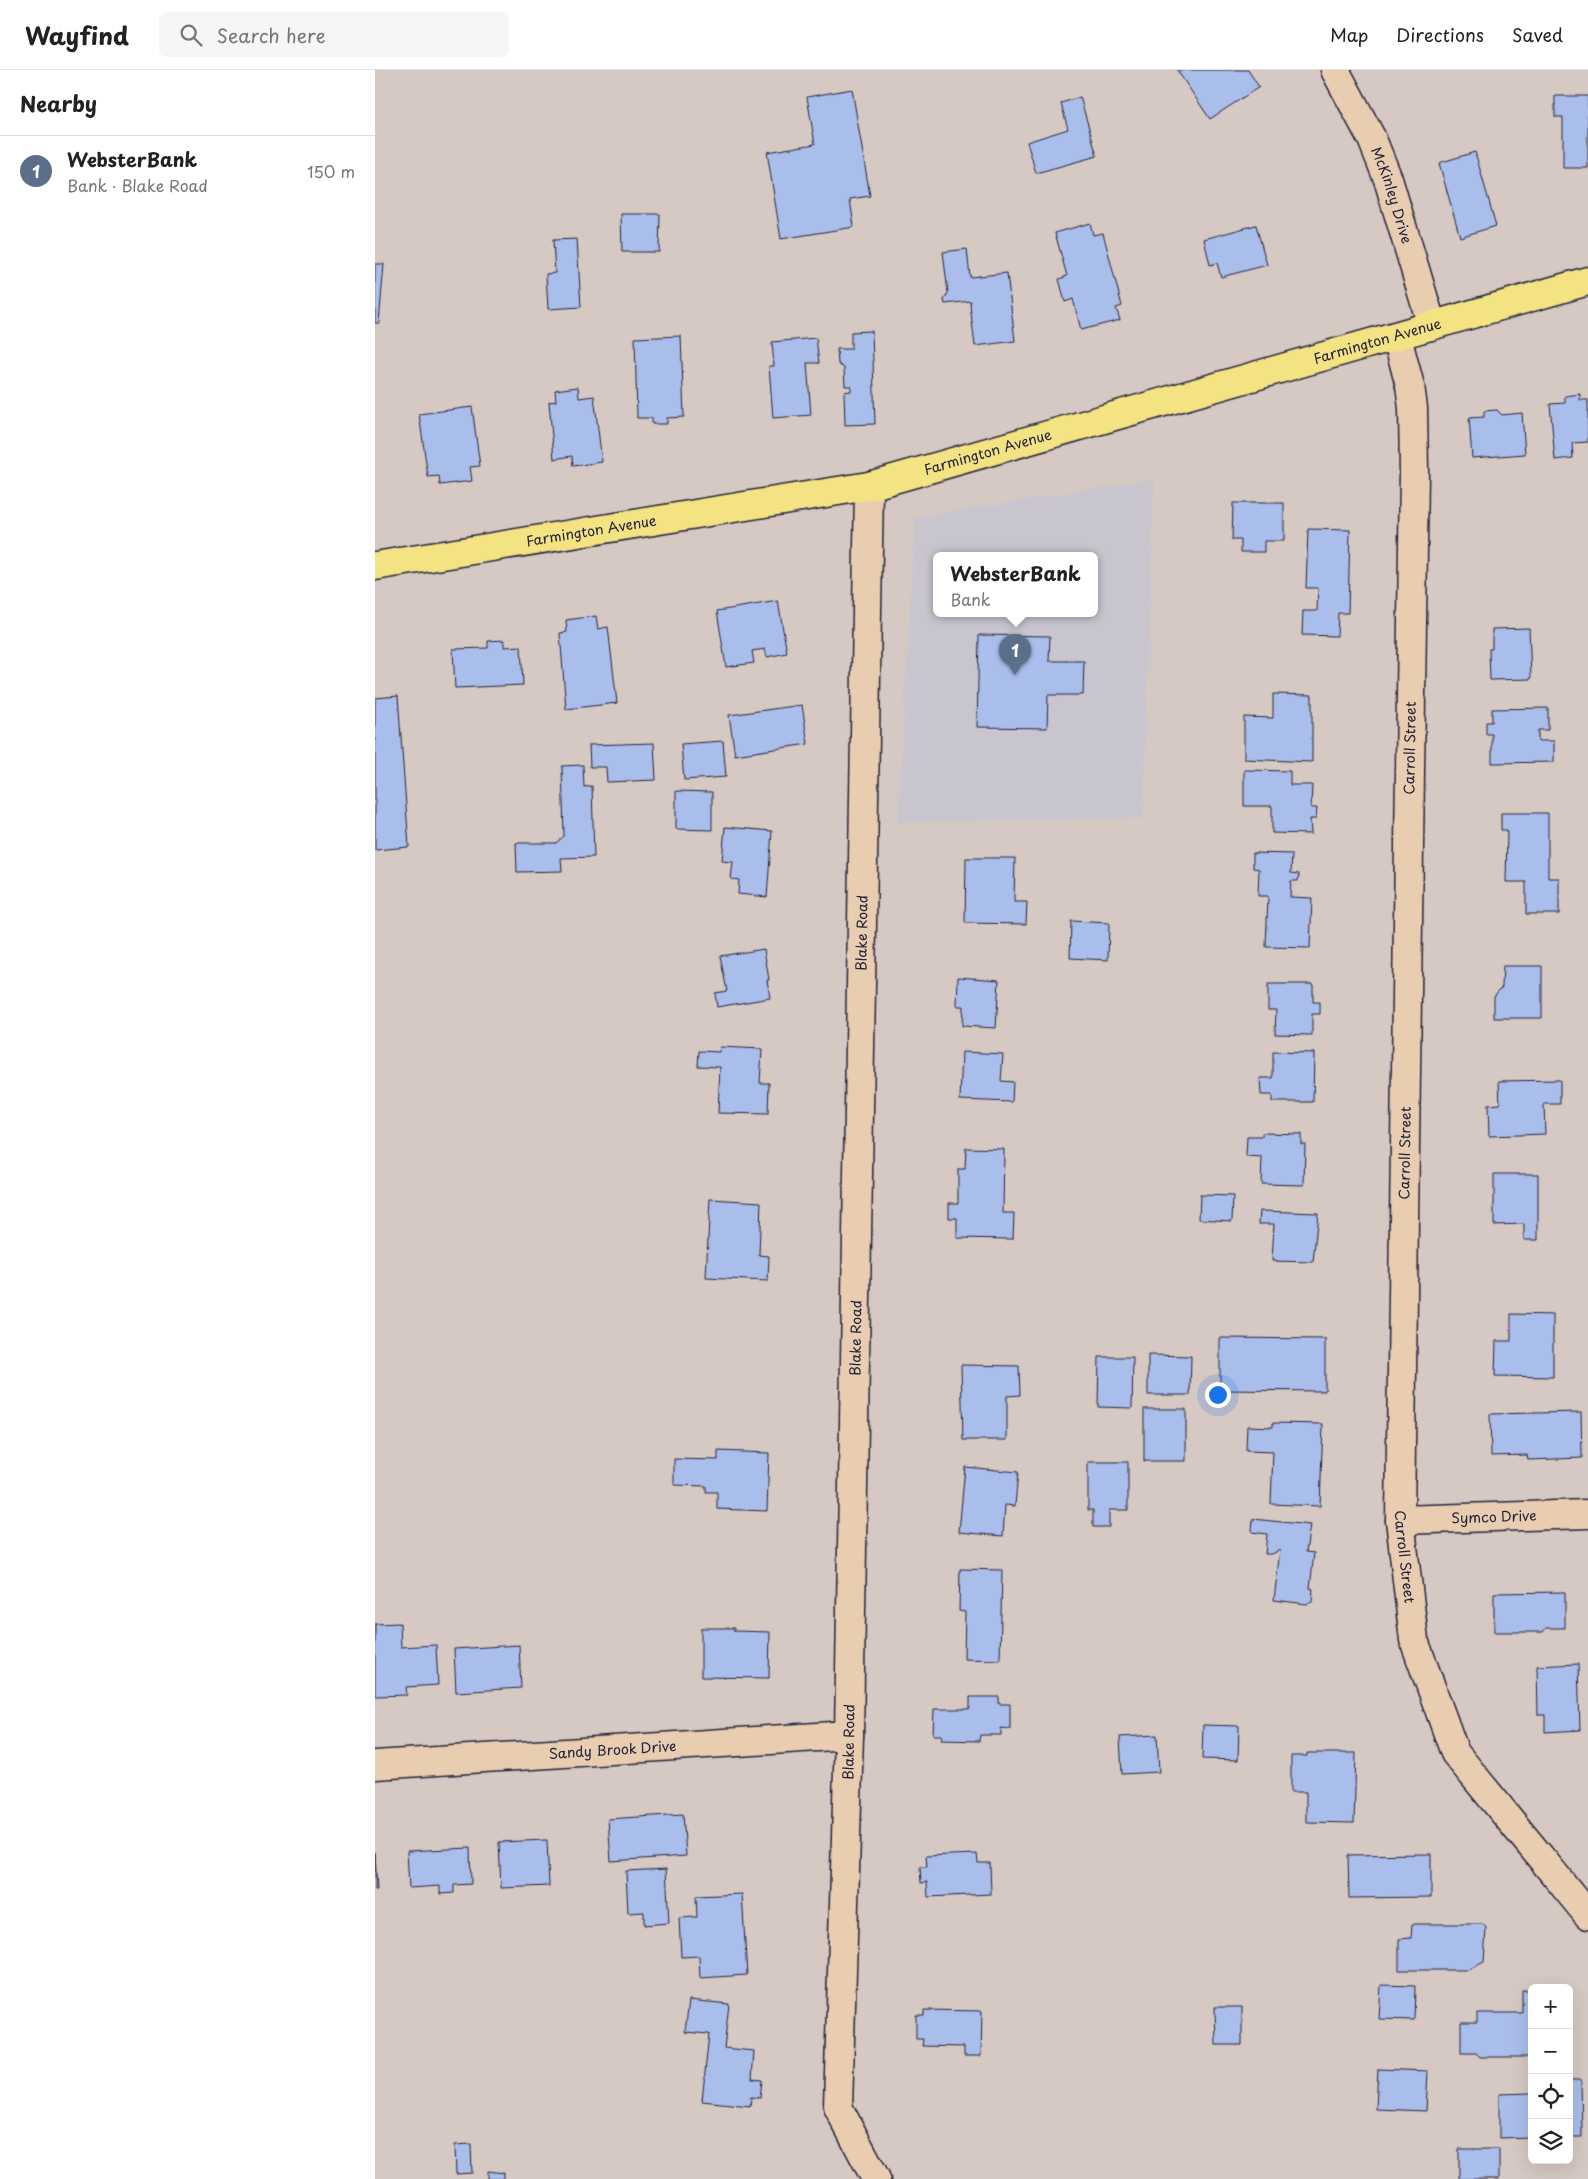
<!DOCTYPE html>
<meta charset="utf-8">
<style>
body{margin:0;font-family:"Playpen Sans",sans-serif;background:#f6f6f6;color:#222}
.controls{position:absolute;right:15px;bottom:15px;display:grid;overflow:hidden;border-radius:8px;box-shadow:0 5px 20px #0002}
.controls button{width:45px;height:45px;display:grid;place-items:center;padding:0;border:0;border-bottom:1px solid #e0e0e0;background:#fff;color:#222;font:25px sans-serif}
.you{position:absolute;left:842px;top:1324px;width:18px;height:18px;margin:-12px;border:4px solid #fff;border-radius:50%;background:#1a73e8;box-shadow:0 0 0 8px #1a73e833}
.badge{display:grid;place-items:center;width:32px;height:32px;border-radius:50%;background:#2563eb;color:#fff;font-size:16px;font-weight:700}
.pin{position:absolute;translate:-50% -41px;filter:drop-shadow(0 1px 2px #0008)}
.pin::after{content:'';position:absolute;top:26px;width:18px;height:15px;background:inherit;clip-path:polygon(0 0,100% 0,50% 100%)}
.popup{position:absolute;left:558px;top:482px;width:165px;height:65px;box-sizing:border-box;display:grid;place-content:center;border-radius:8px;background:#fff;filter:drop-shadow(0 1px 4px #0005);font-size:16px;white-space:nowrap;color:#767676}
.popup b{font-size:19px;color:#222}
.popup::after{content:'';position:absolute;left:50%;top:100%;margin-left:-10px;border:10px solid transparent;border-top-color:#fff}
.list{margin:0;padding:0;list-style:none}
h2{display:flex;justify-content:space-between;align-items:center;height:65px;margin:0;padding:0 20px;font-size:21px}
h2 small{font-size:16px;font-weight:400;color:#767676}
.list li{display:grid;grid-template-columns:32px 1fr auto;gap:15px;align-items:center;box-sizing:border-box;height:70px;padding:0 20px;border-top:1px solid #e0e0e0}
.list b{display:block;font-size:19px;white-space:nowrap}
.list p{margin:0;font-size:16px;white-space:nowrap;color:#767676}
.list em{font-size:16px;font-style:normal;color:#767676}
.icon{flex:none;width:28px;height:28px;fill:none;stroke:currentColor;stroke-width:2;stroke-linecap:round;stroke-linejoin:round}
.map{position:relative;flex:none;width:1213px;height:2109px;overflow:hidden}
header{display:flex;align-items:center;gap:30px;box-sizing:border-box;height:70px;padding:0 25px;background:#fff;border-bottom:1px solid #e0e0e0}
header strong{font-size:24px}
nav{display:flex;gap:28px;margin-inline-start:auto;font-size:18px}
.search{width:350px;height:45px;background:#f6f6f6;display:flex;align-items:center;gap:12px;box-sizing:border-box;padding:0 18px;border-radius:8px;color:#767676;font-size:19px}
main{display:flex}
aside{flex:1;background:#fff}
.map>svg:first-child{display:block}
</style>
<header>
<strong>Wayfind</strong>
<div class="search"><svg class="icon" aria-label="search" viewBox="0 0 24 24"><circle cx="10" cy="10" r="6"/><path d="M15 15l6 6"/></svg>Search here</div>
<nav><a>Map</a><a>Directions</a><a>Saved</a></nav>
</header>
<main>
<aside>
<h2>Nearby<small></small></h2>
<ul class="list">
<li><span class="badge" style="background:#5c6f8a">1</span><div><b>WebsterBank</b><p>Bank · Blake Road</p></div><em>150 m</em></li>
</ul>
</aside>
<div class="map">
<svg width="1213" height="2109" viewBox="0 0 1213 2109">
<rect width="100%" height="100%" fill="#d6c8c2"/>
<filter id="ink" filterUnits="userSpaceOnUse"><feTurbulence type="fractalNoise" baseFrequency=".02" numOctaves="2"/><feDisplacementMap in="SourceGraphic" scale="10" xChannelSelector="R" yChannelSelector="G"/><feConvolveMatrix kernelMatrix="1 2 1 2 8 2 1 2 1" color-interpolation-filters="sRGB"/></filter>
<g filter="url(#ink)">
<path fill="#c9c5cf" fill-rule="evenodd" d="M779,409L768,748L523,752L540,447ZM561,486H719V544H561Z"/>
<path fill="#aabeec" stroke="#22223b" d="M802,0H873L884,17L835,49Z
M477,19L495,126L475,129L479,157L406,169L392,82L440,74L432,27Z
M1180,26H1213V98H1188V47H1180Z
M705,27L722,86L661,103L652,72L693,59L686,33Z
M1100,82L1121,156L1085,167L1064,93Z
M246,144H285L284,182H247Z
M715,153L718,165L728,163L747,236L741,238L745,250L706,260L698,229L690,232L684,209L692,206L680,163Z
M881,155L892,195L846,207L842,193L835,195L829,169Z
M202,169L206,237L173,239L171,204L180,203L178,170Z
M592,179L595,207L632,203L640,271L600,276L595,235L596,231L570,234L569,230L573,223L568,182Z
M0,194H9L4,253H0Z
M497,261L500,354L470,355L469,322L476,321V316H470L469,298L463,294L462,279H476V262Z
M306,266L309,347L292,348V354H277V348H262L260,268Z
M441,268L444,293H432L436,345L398,348L394,296H399L397,272Z
M203,317L204,328L219,326L227,392L198,396L197,386L179,389L174,332L181,331L180,320Z
M1205,324V330H1213V372L1197,373L1198,388L1180,390L1175,334L1190,333V326Z
M97,337L105,396L95,397L97,411L65,415L64,406L53,407L44,344Z
M1122,340L1127,345L1147,343L1150,384L1097,388L1094,348L1109,347V341Z
M858,433H909V471H889V482H866V470H857Z
M933,459L975,460L973,543H963L962,566L927,565L928,541H942L943,518H931Z
M403,531L412,583L392,587L390,579L377,581L379,593L351,597L342,541Z
M221,546L223,559L233,557L242,633L191,639L185,563L192,562L191,550Z
M1154,558L1156,609L1115,610L1114,579H1117V559Z
M604,565L675,566L674,591H709L708,625H673L672,658L602,657Z
M129,570V577L146,576L148,615L80,618L78,579L113,578V571Z
M898,624L937,625V692L869,689V647L898,648Z
M23,626L34,777L0,780V628Z
M427,635L433,674L360,685L354,645Z
M1173,638V660H1163V671H1179V692L1117,693V664H1111V652H1117V639Z
M348,671L351,707L309,710L306,674Z
M279,673L281,710L232,712L231,697H215L214,675Z
M208,695L209,717L217,716L219,787L186,788L187,801L142,802L141,773H181L189,766L187,696Z
M869,700L915,701V715H937L936,738H942L941,749H935L936,764L897,763V736H869Z
M301,721L337,722V760L301,759Z
M1126,743H1173V808H1184V844H1151V812H1131L1132,760H1126Z
M350,757L397,761L392,827L363,824L364,810L356,809L358,792L347,791Z
M878,783L917,784L916,803L924,804L923,811H916L915,827L937,828L935,878L891,877L893,826H883L884,799L878,798Z
M591,788H640L639,832H652L651,854L590,853Z
M696,851L734,853L733,890L695,888Z
M389,879L394,910H392L395,928L342,937L340,923L352,921L345,886Z
M1128,896H1167V948H1119V926L1127,917Z
M583,907L624,910L621,958L587,956L588,936H582Z
M893,914H938V932H945V944H937V965L900,964L901,940H893Z
M345,977L387,979L385,1013H394L393,1044L343,1043L345,997L323,996L324,981L344,982Z
M587,982L628,984L626,1011L638,1012L637,1032L585,1030Z
M898,982L939,983L938,1032H897V1025H886L885,1008H898Z
M1185,1010V1034H1169L1170,1064L1114,1066L1113,1035L1125,1034L1124,1011Z
M887,1063L926,1064V1074H930L929,1115L886,1114L887,1088L871,1087L872,1067H887Z
M591,1078L629,1079L628,1143H639L638,1169L582,1168V1148H574V1133H583V1099H590Z
M1119,1104H1163V1170H1149V1154L1119,1155Z
M825,1125L858,1126L857,1151L824,1149Z
M335,1129L386,1132L384,1185L394,1186L393,1211L331,1208Z
M885,1141L943,1143L938,1192L897,1191L899,1154H884Z
M1136,1244L1178,1245V1307L1120,1306L1121,1271H1136Z
M845,1268L950,1269V1321L845,1320Z
M773,1285L816,1286L815,1325H773Z
M724,1287H758L757,1338L723,1337Z
M586,1295L644,1296L645,1325L632,1326V1370H588Z
M769,1339H811V1391H769Z
M1206,1342L1207,1388L1153,1390L1152,1385L1116,1386L1115,1344Z
M898,1353L948,1354L945,1436L896,1434L898,1382L871,1381L872,1356L898,1357Z
M343,1381L394,1383L392,1441L342,1439V1422H331V1416L299,1415V1389L343,1390Z
M713,1392H753V1440H734V1457H718V1440H713Z
M590,1397L643,1402L640,1436L630,1435L628,1466L584,1462Z
M878,1449L935,1455L931,1482L939,1483L935,1518L938,1519L937,1532L932,1534L899,1530L905,1480L897,1484H890L892,1464L877,1462Z
M585,1499L627,1500L625,1590L589,1589L590,1542L584,1541Z
M1190,1522V1558H1171L1168,1562H1119V1523Z
M25,1553L26,1577L61,1575L63,1615L31,1617L32,1625L0,1626V1554Z
M326,1558H359V1561L395,1562L394,1608L326,1607Z
M144,1575L146,1618L81,1622L79,1579Z
M1203,1594L1205,1660L1170,1662V1645H1163L1162,1596Z
M595,1627H624V1634H635V1659L626,1658V1665H605L604,1671L566,1670L567,1665H558L559,1639H595Z
M828,1655L864,1656L863,1690L827,1689Z
M782,1665L784,1702L747,1704L745,1667Z
M932,1683H981L979,1753L931,1752V1722H916V1686H932Z
M308,1744L311,1786L236,1791L233,1749Z
M172,1770L174,1816L126,1818L124,1772Z
M95,1778L96,1814L79,1815V1823L65,1824V1816L34,1818L32,1781Z
M0,1782L2,1820H0Z
M602,1784L603,1793H615L616,1824L553,1827L552,1812L546,1813L545,1797H552L551,1786Z
M1056,1784V1827L974,1828L973,1785Z
M291,1799L294,1853L269,1855V1842L253,1843L251,1801Z
M367,1824L372,1905L325,1908L324,1886L306,1887L304,1848L322,1847L321,1826Z
M1037,1854H1108L1111,1858L1109,1892L1093,1900H1024V1869L1036,1868Z
M1006,1915L1040,1916L1039,1950L1004,1949Z
M1147,1920H1157V1987H1105L1101,1983H1086V1952H1102V1943H1147Z
M314,1930L354,1934L349,1978L379,1981L377,2009L387,2010L385,2028L376,2027L375,2036L327,2031L334,1964L310,1962Z
M840,1937H867V1975H841Z
M549,1940L607,1941L606,1986H589V1977L547,1976L548,1969H541V1945H549Z
M1003,1999L1053,2001L1051,2041L1001,2039Z
M1194,2010H1206L1207,2067H1194Z
M1157,2023V2067L1124,2068V2024Z
M96,2074L97,2103L81,2104L80,2075Z
M1084,2079H1124V2109H1084Z
M113,2101L129,2103V2109H113Z"/>
<g fill="none" stroke-linecap="round" stroke-linejoin="round">
<defs>
<g id="minor">
<path id="s1" d="M960,0L997,69L1013,109L1057,256"/>
<path id="s2" d="M1022,267L1035,316L1038,338L1039,402L1025,1450L1039,1570L1080,1683L1213,1845"/>
<path d="M494,416L474,1665L463,2037L501,2109"/>
<path id="s3" d="M1025,1450L1213,1444"/>
<path id="s4" d="M0,1695L474,1665"/>
</g>
<g id="major">
<path id="s5" d="M0,496L494,416L1213,211"/>
</g>
</defs>
<use href="#minor" stroke="#22223b" stroke-width="31"/>
<use href="#major" stroke="#22223b" stroke-width="31"/>
<use href="#minor" stroke="#e9cdb0" stroke-width="28"/>
<use href="#major" stroke="#f4e382" stroke-width="28"/>
</g>
</g>
<g text-anchor="middle" stroke-width="5" stroke-linejoin="round" paint-order="stroke">
<g font-size="14" fill="#22223b" stroke="#e9cdb0">
<text dy="5" stroke="none"><textPath href="#s1" startOffset="138">McKinley Drive</textPath></text>
<text dy="5" stroke="none"><textPath href="#s5" startOffset="1029">Farmington Avenue</textPath></text>
<text dy="5" stroke="none"><textPath href="#s5" startOffset="624">Farmington Avenue</textPath></text>
<text dy="5" stroke="none"><textPath href="#s5" startOffset="219">Farmington Avenue</textPath></text>
<text transform="translate(1035 678) rotate(-89)" y="5">Carroll Street</text>
<text transform="translate(487 863) rotate(-89)" y="5">Blake Road</text>
<text transform="translate(1030 1083) rotate(-89)" y="5">Carroll Street</text>
<text transform="translate(481 1268) rotate(-89)" y="5">Blake Road</text>
<text dy="5" stroke="none"><textPath href="#s3" startOffset="94">Symco Drive</textPath></text>
<text dy="5" stroke="none"><textPath href="#s2" startOffset="1222">Carroll Street</textPath></text>
<text transform="translate(474 1672) rotate(-89)" y="5">Blake Road</text>
<text dy="5" stroke="none"><textPath href="#s4" startOffset="238">Sandy Brook Drive</textPath></text>
</g>
</g>
</svg>
<div class="controls">
<button>+</button>
<button>−</button>
<button><svg class="icon" aria-label="locate" viewBox="0 0 24 24"><circle cx="12" cy="12" r="6"/><path d="M12 2v4M12 18v4M2 12h4M18 12h4"/></svg></button>
<button><svg class="icon" aria-label="layers" viewBox="0 0 24 24"><path d="M12 4l9 5-9 5-9-5zM3 14l9 5 9-5"/></svg></button>
</div>
<div class="you"></div>
<div class="pin badge" style="left:640px;top:605px;background:#5c6f8a">1</div>
<div class="popup"><b>WebsterBank</b>Bank</div>
</div>
</main>
